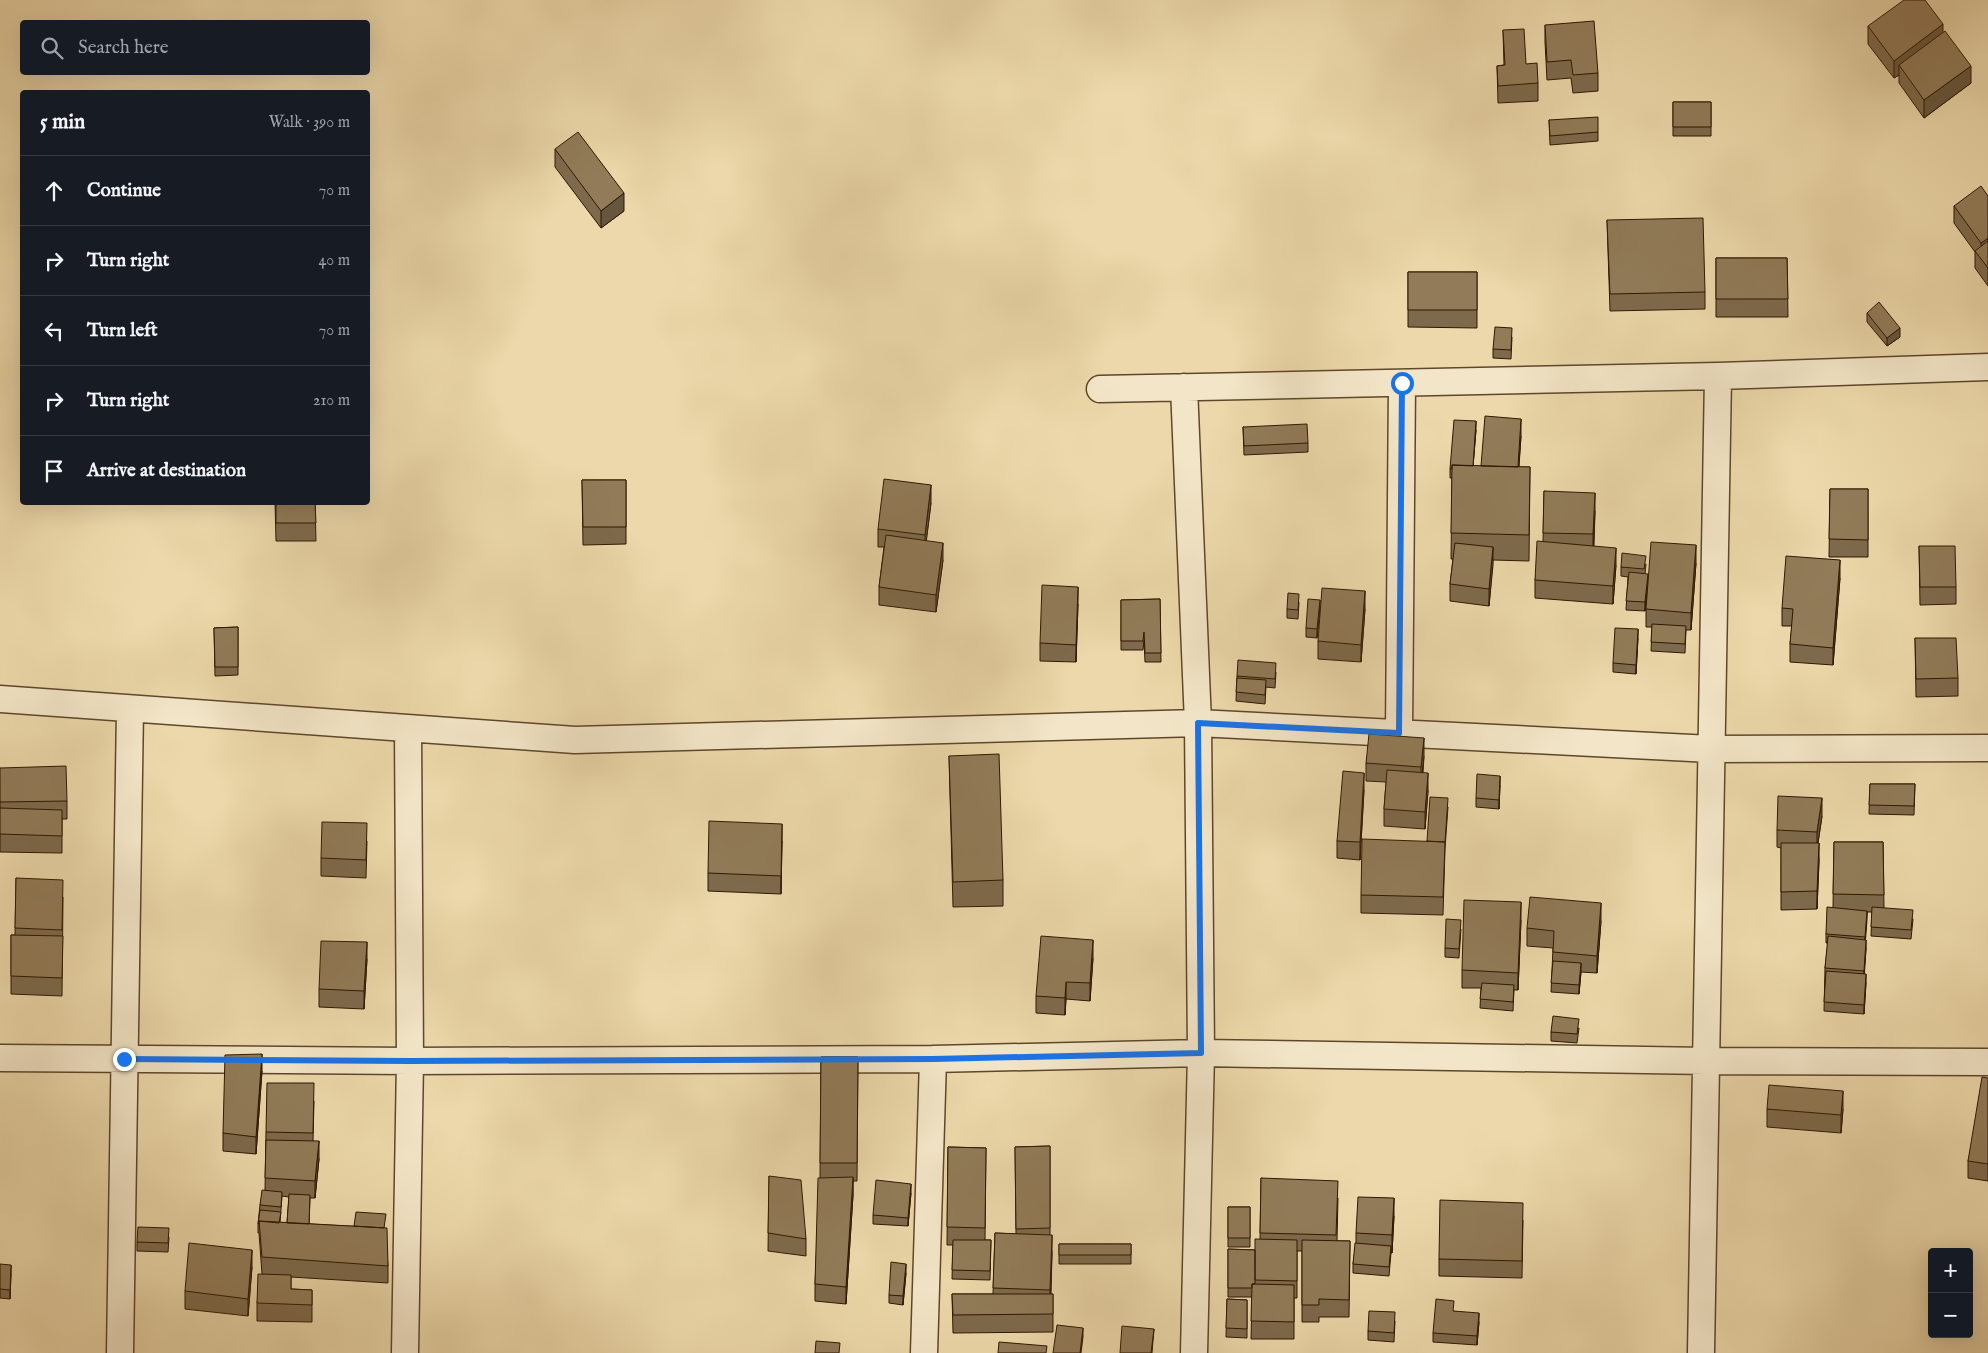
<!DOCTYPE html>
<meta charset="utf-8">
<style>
body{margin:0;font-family:"IM FELL English",serif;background:#242831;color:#f1f3f6}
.controls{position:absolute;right:15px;bottom:15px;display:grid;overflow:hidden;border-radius:5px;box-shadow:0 5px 20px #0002}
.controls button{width:45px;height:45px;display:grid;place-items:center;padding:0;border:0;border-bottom:1px solid #363941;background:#171b24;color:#f1f3f6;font:25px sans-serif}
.stop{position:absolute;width:15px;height:15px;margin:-11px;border:4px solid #1a73e8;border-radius:50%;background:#fff}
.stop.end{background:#1a73e8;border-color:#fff;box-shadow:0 1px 5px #0008}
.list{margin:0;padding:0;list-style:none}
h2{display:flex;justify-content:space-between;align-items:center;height:65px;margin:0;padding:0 20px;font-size:21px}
h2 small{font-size:16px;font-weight:400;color:#9ea1a6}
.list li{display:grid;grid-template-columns:32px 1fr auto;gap:15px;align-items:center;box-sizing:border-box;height:70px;padding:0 20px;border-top:1px solid #363941}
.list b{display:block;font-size:19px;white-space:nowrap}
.list em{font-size:16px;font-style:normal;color:#9ea1a6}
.icon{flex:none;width:28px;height:28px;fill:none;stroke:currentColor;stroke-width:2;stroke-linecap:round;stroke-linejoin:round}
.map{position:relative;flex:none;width:1988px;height:1353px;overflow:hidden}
.search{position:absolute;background:#171b24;box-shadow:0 5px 20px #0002;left:20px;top:20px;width:350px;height:55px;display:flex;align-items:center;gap:12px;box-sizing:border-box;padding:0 18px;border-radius:5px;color:#9ea1a6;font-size:19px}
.panel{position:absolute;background:#171b24;box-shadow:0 5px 20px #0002;left:20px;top:90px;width:350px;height:415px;border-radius:5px}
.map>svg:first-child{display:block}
</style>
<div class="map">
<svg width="1988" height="1353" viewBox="0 0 1988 1353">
<rect width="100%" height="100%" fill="#ecd8aa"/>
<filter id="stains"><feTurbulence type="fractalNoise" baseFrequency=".004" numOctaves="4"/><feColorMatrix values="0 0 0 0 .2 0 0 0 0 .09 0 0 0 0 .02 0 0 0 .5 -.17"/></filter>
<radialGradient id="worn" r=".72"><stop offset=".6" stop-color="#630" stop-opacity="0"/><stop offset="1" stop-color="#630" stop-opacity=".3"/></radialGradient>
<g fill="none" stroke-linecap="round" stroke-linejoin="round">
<defs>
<path id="minor" d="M1184,387L1198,723L1201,1053L1194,1353
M1100,389L1718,376L1988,367
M0,699L575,740L1198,723L1711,749L1988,748
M1399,733L1402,383
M0,1058L410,1061L933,1059L1201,1053L1706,1061L1988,1062
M120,1353L130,709
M405,1353L410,1061L408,728
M924,1353L933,1059
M1701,1353L1718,376"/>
</defs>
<use href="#minor" stroke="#5e472a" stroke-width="29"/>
<use href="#minor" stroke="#f3e6c8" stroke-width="26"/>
</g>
<path fill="#7d6a4c" stroke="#2f1700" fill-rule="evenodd" d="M1545,25L1598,73V91L1573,93L1571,78L1547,80L1545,42Z
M1868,26L1943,33L1971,83L1924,118L1899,83V75L1894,78L1868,44Z
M1503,30L1538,83V101L1498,103L1497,66L1504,65Z
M1673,102H1711V136H1673Z
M1549,120L1598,132V141L1550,145Z
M555,149L624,211L601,228L555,167Z
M1988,196V286L1975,268V252L1954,223V206Z
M1607,220L1705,292V309L1610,311Z
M1716,258H1787L1788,317H1716Z
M1408,272H1477V328L1408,327Z
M1867,313L1900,337L1887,346L1867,322Z
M1512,337L1511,359L1493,358V349Z
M1243,427L1308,443V452L1244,455Z
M1476,430L1473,466H1481L1521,436L1519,467H1530L1529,561L1493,560L1489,606L1450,601V584L1453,559H1451L1452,478H1450V469Z
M582,480H626V544L583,545Z
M1830,489H1868V557H1829Z
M1544,491L1595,511L1594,546L1616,565L1613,604L1535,598V580L1543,542Z
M275,502H315L316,541H276Z
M931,503L926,541L943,560L936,612L879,605V587L884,547H878V529Z
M1919,546L1956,587V604L1920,605Z
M1696,563L1691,630H1686L1685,653L1651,651L1652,627H1646V609Z
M1646,564L1645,574L1648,583L1645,611L1626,610L1628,577L1621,576V567Z
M1840,578L1833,665L1790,662V644L1792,626H1782V608Z
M1160,599L1161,662H1145L1144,641L1143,650H1121V600Z
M1299,602L1298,619L1287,618V609Z
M1078,604L1076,662L1040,661V643Z
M1320,609L1317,638L1306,637V628Z
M1365,609L1361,662L1318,659V641Z
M238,627V675L215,676L214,628Z
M1638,638L1636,674L1613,672V663Z
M1915,638L1958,678V696L1916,697Z
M1276,672L1275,688L1266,687L1265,704L1236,701L1237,676Z
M949,756L1003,880V906L953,907Z
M1424,756L1423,773L1428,791L1425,829L1384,826V809L1386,782L1366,781V763Z
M0,768L67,801V819H62V853L0,852Z
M1870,784H1915L1914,815L1869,814Z
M1500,785L1499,809L1476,807V798Z
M1364,790L1360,860L1337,858V841Z
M1448,807L1445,849L1443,915L1361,913V895L1427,841Z
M1822,816L1818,843L1819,861L1817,909L1781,910V848L1777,847V830Z
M367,841L366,878L321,876V858Z
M782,841L781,894L708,891V873Z
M1834,842H1883L1884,908L1913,919L1911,939L1871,936L1872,912H1867L1865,940L1866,949L1864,974L1866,983L1864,1014L1824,1011L1825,968L1828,943H1826V934L1833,908Z
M16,878L63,897L62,996L11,994V935H15Z
M1521,920L1518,990H1514L1513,1011L1480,1008L1481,988H1462V970Z
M1601,921L1597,973L1581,972L1579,994L1551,992L1553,948L1527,946V928Z
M1461,929L1459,958L1445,957V948Z
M1093,958L1090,1001L1066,999L1065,1015L1036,1013V996Z
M367,959L364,1009L319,1007V989Z
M1579,1028L1577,1043L1551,1041V1032Z
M821,1057H858L857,1181H853V1195L846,1304L815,1301V1284L820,1178Z
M262,1071L256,1154L223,1151V1133Z
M1988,1078V1181L1968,1178V1161Z
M314,1101L313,1141L319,1159L315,1198H310L309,1224L385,1228L388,1266V1283L291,1277V1289L312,1290V1322L257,1321V1303L262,1274L259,1233H258V1224L260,1205L265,1190L266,1132ZM282,1196L289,1197L287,1223H280Z
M1767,1109H1843L1841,1133L1767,1127Z
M1050,1146V1235L1052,1253L1051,1294H1053V1332L953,1333L952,1294H993L995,1233L1016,1234L1015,1147Z
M948,1147L986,1148L985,1240H991L990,1280L952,1279L953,1245H947Z
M769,1176L806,1239V1256L768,1251Z
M1261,1178L1338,1198L1337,1241H1350L1349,1317H1319V1322H1302V1251H1297V1298H1294V1339H1251L1252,1297H1228V1249L1255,1250L1260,1239Z
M911,1193L908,1226L873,1224V1215Z
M1228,1207H1250V1247H1228Z
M1394,1216L1392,1253H1391L1389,1276L1353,1273V1264L1356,1243V1233Z
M1523,1220L1522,1278L1439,1276V1259Z
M169,1237L168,1252L137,1251V1242Z
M1059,1244H1131V1264H1059Z
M0,1264L11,1274L10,1299L0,1298Z
M252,1267L248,1316L185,1309V1291Z
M906,1273L903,1305L889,1303V1295Z
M1227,1299L1247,1300V1338L1226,1337Z
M1454,1311L1479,1322L1477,1345L1433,1342V1333Z
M1395,1321L1394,1342L1368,1340V1331Z"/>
<path fill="#66563e" stroke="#2f1700" d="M1943,24V42L1899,65V75L1894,78V61Z
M1971,66V83L1924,118V100Z
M624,193V211L601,228V211Z
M1988,238V255L1981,259V243Z
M1900,328V337L1887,346V338Z
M1521,419V436L1517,489V471Z
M1476,421V430L1472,479V470Z
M931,485V503L925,552V535Z
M1595,493V511L1593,552V534Z
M943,543V560L936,612V595Z
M1696,545V563L1691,630V613Z
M1493,547V565L1489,606V589Z
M1616,548V565L1613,604V586Z
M1840,560V578L1833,665V648Z
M1648,574V583L1645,611V602Z
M1078,587V604L1076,662V645Z
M1365,591V609L1361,662V645Z
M1320,600V609L1317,638V629Z
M1638,629V638L1636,674V665Z
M1424,738V756L1421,785V767Z
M1364,773V790L1360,860V842Z
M1428,773V791L1425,829V812Z
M1500,776V785L1499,809V800Z
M1822,798V816L1817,849V832Z
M782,824V841L781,894V876Z
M1819,843V861L1817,909V891Z
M1521,902V920L1518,990V973Z
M1601,903V921L1597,973V956Z
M1867,911V920L1865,946V937Z
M1093,940V958L1090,1001V983Z
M1866,940V949L1864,980V971Z
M367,942V959L364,1009V991Z
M1581,963V972L1579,994V985Z
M1866,974V983L1864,1014V1005Z
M1066,982V999L1065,1015V998Z
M262,1054V1071L256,1154V1137Z
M1843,1091V1109L1841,1133V1115Z
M319,1141V1159L315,1198V1181Z
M853,1177V1195L846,1304V1287Z
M911,1184V1193L908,1226V1218Z
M1394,1198V1216L1392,1253V1235Z
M1052,1235V1253L1050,1308V1290Z
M252,1250V1267L248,1316V1299Z
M906,1264V1273L903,1305V1296Z
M11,1265V1274L10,1299V1290Z
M1479,1313V1322L1477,1345V1336Z
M1083,1328V1337L1081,1353H1080Z
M1154,1329L1152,1353H1151Z"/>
<path fill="#917b58" stroke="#2f1700" d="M1904,0H1925L1943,24L1894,61L1868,26Z
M1594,21L1598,73L1573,75L1571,60L1547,62L1545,25Z
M1524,29L1526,64L1537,63L1538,83L1498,86L1497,66L1505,65L1503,30Z
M1945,31L1971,66L1924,100L1899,65Z
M1673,102H1711V127H1673Z
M1598,117V132L1550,136L1549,120Z
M578,132L624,193L601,211L555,149Z
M1981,186L1988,196V238L1981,243L1954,206Z
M1703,218L1705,292L1610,294L1607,220Z
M1988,241V268L1975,251Z
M1716,258H1787L1788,299H1716Z
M1408,272H1477V310H1408Z
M1879,302L1900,328L1887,338L1867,313Z
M1495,327L1512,328L1511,350L1493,349Z
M1485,416L1521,419L1518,467L1481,466Z
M1454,420L1476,421L1473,466L1452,465V469H1450Z
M1307,424L1308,443L1244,446L1243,427Z
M1452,465L1530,467L1529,535L1451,533Z
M884,479L931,485L925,535L878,529Z
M582,480H626V527H583Z
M1830,489H1868V540L1829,539Z
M1544,491L1595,493L1593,534L1543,533Z
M276,502H315L316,523H276Z
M886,535L943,543L936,595L879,587Z
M1537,541L1616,548L1613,586L1535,580Z
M1651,542L1696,545L1691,613L1646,609Z
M1455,543L1493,547L1489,589L1450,584Z
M1919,546H1955L1956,587H1920Z
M1622,553L1646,556L1644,569L1621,567Z
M1786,556L1840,560L1833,648L1790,644L1793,609L1782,608Z
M1629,572L1648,574L1645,602L1626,601Z
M1042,585L1078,587L1076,645L1040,643Z
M1322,588L1365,591L1361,645L1318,641Z
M1288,593L1299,594L1298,610L1287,609Z
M1160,599L1161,653H1145L1144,632L1143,641H1121V600Z
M1308,599L1320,600L1317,629L1306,628Z
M1652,624L1686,626L1685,644L1651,642Z
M238,627V667H215L214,628Z
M1615,628L1638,629L1636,665L1613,663Z
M1915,638H1956L1958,678L1916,679Z
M1238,660L1276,663L1275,679L1237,676Z
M1237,678L1266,680L1265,695L1236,692Z
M1369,734L1424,738L1421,767L1366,763Z
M999,754L1003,880L953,882L949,756Z
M66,766L67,801L0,802V768Z
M1387,770L1428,773L1425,812L1384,809Z
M1343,771L1364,773L1360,842L1337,841Z
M1477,774L1500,776L1499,800L1476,798Z
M1870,784H1915L1914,806L1869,805Z
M1778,796L1822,798L1817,832L1777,830Z
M1430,797L1448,798L1445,842L1427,841Z
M0,808L62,810V836L0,834Z
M709,821L782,824L781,876L708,873Z
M322,822L367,823L366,860L321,858Z
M1362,839L1445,842L1443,897L1361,895Z
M1834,842H1883L1884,895L1833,894Z
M1781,843H1819L1817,891L1781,892Z
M16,878L63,880L62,930L15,928Z
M1530,897L1601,903L1597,956L1553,952L1554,931L1527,928Z
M1464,900L1521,902L1518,973L1462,970Z
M1827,907L1867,911L1865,937L1826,934Z
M1872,907L1913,910L1911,930L1871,927Z
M1446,919L1461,920L1459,949L1445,948Z
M11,935L63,936L62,978L11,976Z
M1041,936L1093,940L1090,983L1066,982L1065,998L1036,996Z
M1828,936L1866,940L1864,971L1825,968Z
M321,941L367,942L364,991L319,989Z
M1553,961L1581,963L1579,985L1551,983Z
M1826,971L1866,974L1864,1005L1824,1002Z
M1482,983L1514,985L1513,1002L1480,999Z
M1553,1016L1579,1019L1577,1034L1551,1032Z
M262,1054L256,1137L223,1133L225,1055Z
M821,1057H858L857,1163H820Z
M1982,1077L1988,1078V1164L1968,1161Z
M267,1083H314L313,1133L266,1132Z
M1769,1085L1843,1091L1841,1115L1767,1109Z
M266,1140L319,1141L315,1181L265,1178Z
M1050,1146V1228L1016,1229L1015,1147Z
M948,1147L986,1148L985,1228L947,1227Z
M769,1176L801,1180L806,1239L768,1233Z
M853,1177L846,1287L815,1284L818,1178Z
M1261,1178L1338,1181L1336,1235L1260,1233Z
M876,1180L911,1184L908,1218L873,1215Z
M262,1190L282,1192L281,1207L260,1205Z
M289,1194L310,1195L309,1224L287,1223Z
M1358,1197L1394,1198L1392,1235L1356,1233Z
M1440,1200L1523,1203L1522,1261L1439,1259Z
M1228,1207H1250V1238H1228Z
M260,1210L281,1212L279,1223L259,1221V1224H258Z
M356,1212L386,1214L384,1228L354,1226Z
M259,1221L387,1228L388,1266L262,1257Z
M138,1227L169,1228L168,1243L137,1242Z
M995,1233L1052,1235L1050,1290L993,1288Z
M1255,1239L1297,1240V1281L1255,1280Z
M953,1240H991L990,1271L952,1270Z
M1302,1240L1350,1241L1349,1300L1319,1299V1305H1302Z
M189,1243L252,1250L248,1299L185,1291Z
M1355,1243L1391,1246L1389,1267L1353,1264Z
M1059,1244H1131V1255H1059Z
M1228,1249L1255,1250V1284H1252V1288H1228Z
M891,1262L906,1264L903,1296L889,1295Z
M0,1264L11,1265L10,1290L0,1289Z
M258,1274L291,1275V1289L312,1290V1305L257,1303Z
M1252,1284L1294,1285V1322L1251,1321Z
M952,1294H1053V1314L953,1315Z
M1227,1299L1247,1300V1329L1226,1328Z
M1436,1299L1454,1301L1453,1311L1479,1313L1477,1336L1433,1333Z
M1369,1311L1395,1312L1394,1333L1368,1331Z
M1057,1325L1083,1328L1080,1353H1053Z
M1122,1326L1154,1329L1151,1353H1120Z
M816,1341L840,1343L839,1353H815Z
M999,1342L1047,1346L1046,1353H998Z"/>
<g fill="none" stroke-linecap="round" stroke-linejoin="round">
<path stroke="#1a73e8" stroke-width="6" d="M124,1059L410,1061L933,1059L1201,1053L1198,723L1399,733L1402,383"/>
</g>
<rect width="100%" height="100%" filter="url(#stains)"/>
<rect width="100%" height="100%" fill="url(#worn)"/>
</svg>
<div class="controls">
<button>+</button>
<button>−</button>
</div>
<div class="stop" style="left:1402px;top:383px"></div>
<div class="stop end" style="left:124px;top:1059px"></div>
<div class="search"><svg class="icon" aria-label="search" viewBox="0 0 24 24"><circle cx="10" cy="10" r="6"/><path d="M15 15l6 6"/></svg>Search here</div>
<section class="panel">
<h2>5 min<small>Walk · 390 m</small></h2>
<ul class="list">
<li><svg class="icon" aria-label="ahead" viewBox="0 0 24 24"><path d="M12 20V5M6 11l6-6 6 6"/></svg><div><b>Continue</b></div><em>70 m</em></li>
<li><svg class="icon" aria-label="right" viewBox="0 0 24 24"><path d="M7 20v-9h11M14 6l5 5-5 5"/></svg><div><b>Turn right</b></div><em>40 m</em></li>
<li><svg class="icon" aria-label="left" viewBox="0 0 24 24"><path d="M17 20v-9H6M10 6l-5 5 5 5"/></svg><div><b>Turn left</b></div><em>70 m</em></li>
<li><svg class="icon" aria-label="right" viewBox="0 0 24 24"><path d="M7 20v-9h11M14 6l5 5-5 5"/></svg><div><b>Turn right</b></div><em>210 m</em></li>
<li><svg class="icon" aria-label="arrive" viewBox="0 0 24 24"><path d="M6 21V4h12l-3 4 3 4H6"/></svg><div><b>Arrive at destination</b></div></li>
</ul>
</section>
</div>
